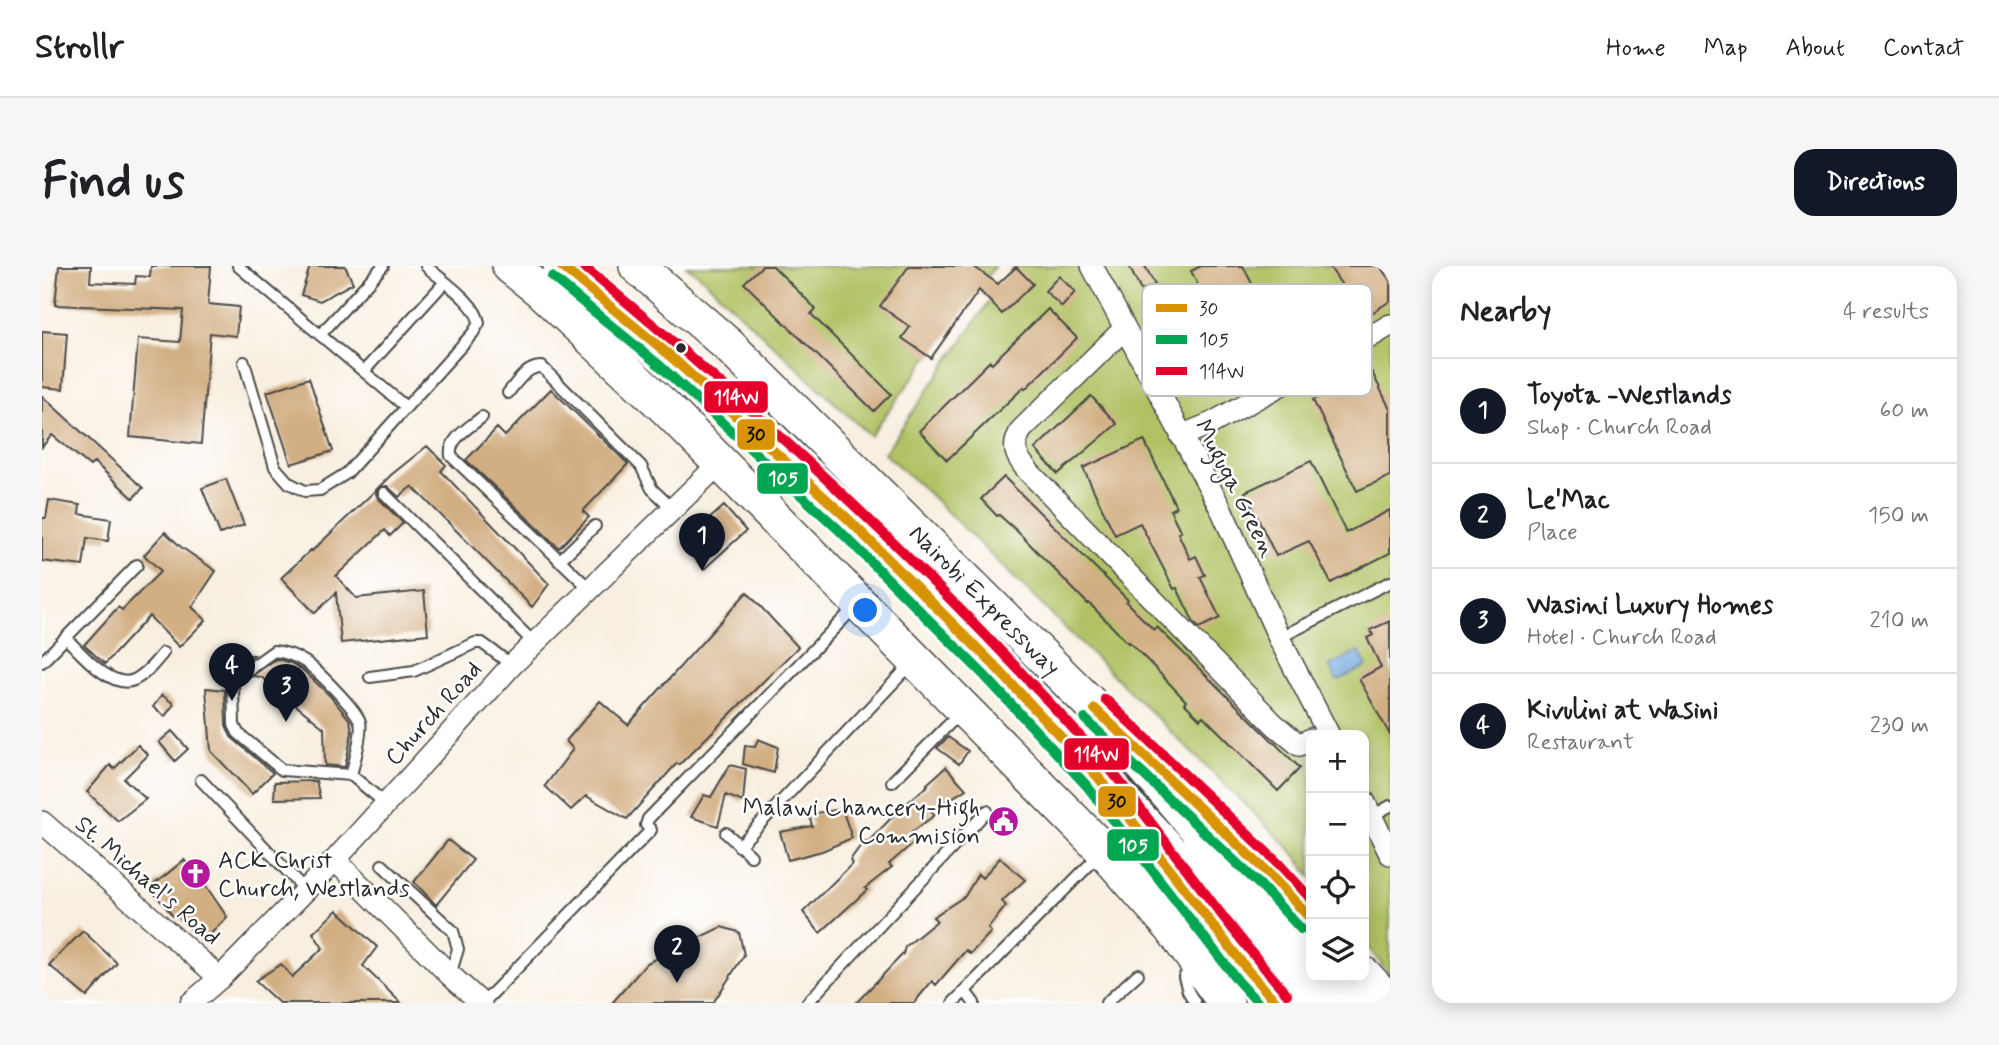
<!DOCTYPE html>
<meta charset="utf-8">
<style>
body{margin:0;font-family:Mynerve,sans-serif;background:#f6f6f6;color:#202124}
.controls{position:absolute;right:21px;bottom:21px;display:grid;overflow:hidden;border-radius:14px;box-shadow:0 4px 18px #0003}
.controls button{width:63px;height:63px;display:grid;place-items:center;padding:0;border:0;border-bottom:2px solid #e0e0e0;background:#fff;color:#202124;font:35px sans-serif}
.you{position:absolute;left:824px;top:345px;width:24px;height:24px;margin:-18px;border:5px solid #fff;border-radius:50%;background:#1a73e8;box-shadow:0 0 0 10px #1a73e833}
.badge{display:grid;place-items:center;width:46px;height:46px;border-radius:50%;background:#111827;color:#fff;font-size:23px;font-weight:700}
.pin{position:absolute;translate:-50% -58px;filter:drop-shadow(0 2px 4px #0008)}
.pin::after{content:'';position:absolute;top:37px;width:24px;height:21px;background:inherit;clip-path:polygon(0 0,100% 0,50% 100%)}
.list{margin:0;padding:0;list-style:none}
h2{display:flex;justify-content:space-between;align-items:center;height:91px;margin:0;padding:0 28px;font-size:30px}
h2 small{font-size:23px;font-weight:400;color:#757577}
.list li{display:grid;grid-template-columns:46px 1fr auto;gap:21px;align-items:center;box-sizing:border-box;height:105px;padding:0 28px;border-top:2px solid #e0e0e0}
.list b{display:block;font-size:26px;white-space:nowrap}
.list p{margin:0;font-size:23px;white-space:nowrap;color:#757577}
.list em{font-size:23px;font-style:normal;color:#757577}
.icon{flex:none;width:38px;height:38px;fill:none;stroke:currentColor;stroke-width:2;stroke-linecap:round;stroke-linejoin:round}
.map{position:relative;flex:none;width:1348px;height:737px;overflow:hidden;border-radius:21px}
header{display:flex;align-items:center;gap:42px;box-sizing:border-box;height:98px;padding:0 35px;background:#fff;border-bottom:2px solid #e0e0e0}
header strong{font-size:33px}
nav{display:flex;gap:38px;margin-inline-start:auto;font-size:24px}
.intro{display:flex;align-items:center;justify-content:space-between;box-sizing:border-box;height:168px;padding:0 42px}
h1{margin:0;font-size:49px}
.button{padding:18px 32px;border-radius:21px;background:#111827;color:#fff;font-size:24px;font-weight:700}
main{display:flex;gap:42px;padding:0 42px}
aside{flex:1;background:#fff;border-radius:21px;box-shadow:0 4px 18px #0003}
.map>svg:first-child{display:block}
</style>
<header>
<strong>Strollr</strong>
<nav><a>Home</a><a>Map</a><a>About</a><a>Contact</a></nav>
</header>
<div class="intro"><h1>Find us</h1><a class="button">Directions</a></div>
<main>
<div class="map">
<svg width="1348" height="737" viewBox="0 0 1348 737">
<rect width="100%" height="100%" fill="#fff"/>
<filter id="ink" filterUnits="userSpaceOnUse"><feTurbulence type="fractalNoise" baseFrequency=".0143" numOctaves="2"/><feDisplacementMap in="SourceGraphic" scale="14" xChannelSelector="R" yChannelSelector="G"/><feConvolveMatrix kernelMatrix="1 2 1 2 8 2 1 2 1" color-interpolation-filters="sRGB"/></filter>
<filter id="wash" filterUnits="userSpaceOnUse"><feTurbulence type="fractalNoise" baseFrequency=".00686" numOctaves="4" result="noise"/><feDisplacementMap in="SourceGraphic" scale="28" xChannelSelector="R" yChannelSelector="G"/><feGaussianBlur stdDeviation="1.57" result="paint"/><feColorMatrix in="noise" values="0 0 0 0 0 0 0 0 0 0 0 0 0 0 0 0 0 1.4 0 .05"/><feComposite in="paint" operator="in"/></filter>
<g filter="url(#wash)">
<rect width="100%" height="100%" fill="#f8efe0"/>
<path fill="#b1c265" stroke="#6e7648" stroke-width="2" d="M644,0H953L828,170L657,9Z
M972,0H1348V709L1322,676V469H1269V610L1249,584L886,227L842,187Z"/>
<path fill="#6ea6dd" stroke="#4c6884" stroke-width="2" d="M1317,385L1325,400L1295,415L1287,400Z"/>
<g id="blocks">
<path fill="#d2af83" d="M17,0H49L48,16L93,18L94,10L108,11L109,0H169L166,38L197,41L194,70L168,67L159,178L88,171L96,73L138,76L141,44L13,39Z
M268,0H303L311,17L278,35L259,29Z
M720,0H731L774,43L769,48L849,128L832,145L702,17Z
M867,0H931L956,18L974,1L991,18L960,48L937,24L889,92L860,72L868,61L838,40Z
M1087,0H1103L1113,19L1099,25Z
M1159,0H1201L1250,96L1221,110L1220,108L1207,114L1205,110L1171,129L1146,84L1142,86L1122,46L1160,27L1149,5Z
M1287,0H1338L1348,15V35L1322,52Z
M1017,10L1033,26L1020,41L1003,25Z
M1006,43L1035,72L983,123L982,121L905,194L877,165L948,95L950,97Z
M0,65L25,67L21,123L0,121Z
M1330,106L1348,143V210L1315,225L1271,134Z
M267,112L291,185L249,198L225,126Z
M509,123L586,198L541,245L547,251L517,282L424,194L455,162L463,170Z
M0,130L101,222L91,232L52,196L48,200L10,169L0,181Z
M1049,130L1075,158L1016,208L993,183Z
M1102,174L1134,241L1128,244L1139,266L1136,267L1148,293L1154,290L1163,309L1158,311L1178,352L1157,362L1152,357L1135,322L1132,323L1098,257L1073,269L1041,202Z
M385,180L404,199L399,205L507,318L490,341L370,220L357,231L345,220L337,221L349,209Z
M1269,195L1304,267L1348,244V287L1289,317L1267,275L1234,290L1203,226Z
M962,211L1086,334L1084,336L1112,364L1115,361L1258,502L1236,525L1161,450L1158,453L1142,437L1144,435L1109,398L1087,376L1086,377L1047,337L1046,338L975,265L957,249L955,250L939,233Z
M184,213L202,259L178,268L160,222Z
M336,222L334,228L336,232L361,257L348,270L343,264L294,310L314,332L382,325L386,368L299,377L294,327L273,347L239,312L269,284L270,285Z
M7,234L38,239L37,248L69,253L66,275L45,272L41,300L0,295V252H4Z
M682,240L704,265L662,303L640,277Z
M123,266L139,281L174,305L150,341L164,354L137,381L107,350L63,398L42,379L76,341L80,344L119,305L102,289Z
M705,326L756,381L637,499L635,497L585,553L544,530L529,544L503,520L531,483L524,475L558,435L586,459Z
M1348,355V469L1317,413L1339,401L1325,372L1331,369L1328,364Z
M193,388L212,389L197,401Z
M234,393L249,397L263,406L288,430L308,454L310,466L303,501L283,499L282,462L219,411L210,410Z
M164,422L183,424L184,459L189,471L231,507L210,528L169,485Z
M120,429L132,438L123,450L111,441Z
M130,465L146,483L133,495L117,476Z
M906,471L926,485L917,498L895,482Z
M716,473L736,481L732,507L701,498L703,480L713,481Z
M96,479L106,489L82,513L104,533L76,555L45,526L68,499L72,503Z
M688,499L704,503L701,536L684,529L676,560L649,551L662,529L669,531Z
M904,501L924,523L889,545L893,549L870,566L876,573L847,598L850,601L823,622L825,624L778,667L761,646L810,598L808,594L822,575L825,577L857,544L886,519L885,518Z
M274,515L278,532L232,533L233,516Z
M800,543L810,572L780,585L746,594L738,566L770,560L767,548Z
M406,574L431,594L394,639L372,616Z
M958,592L983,614L960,635L964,640L946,662L949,666L928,688L924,684L894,719L890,715L872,737H814L861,688L863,681L895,655L891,651L923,630L936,608L940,612Z
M142,594L164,620L185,651L161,676L134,648L131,650L108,622Z
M295,644L335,681L321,700L359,737H237L213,715L239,698L250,711L281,682L271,667Z
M679,661L697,666L702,689L671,737H570L605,697Z
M41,665L75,697L45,731L7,699Z"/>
</g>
</g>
<g filter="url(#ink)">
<use href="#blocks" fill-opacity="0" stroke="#4a4846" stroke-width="2"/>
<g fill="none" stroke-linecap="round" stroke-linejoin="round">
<defs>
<path id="service" d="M196,0L364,141
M278,69L341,0
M202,96L233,201L247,217L263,225L278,224L305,207L431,67L437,57C435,37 399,14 384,0
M322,105L402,17
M466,127C475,116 485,100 500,101L599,200L610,223L631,243
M440,151C428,161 406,173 409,190L549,324
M342,227L492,377
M517,295L553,260
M24,372C38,386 69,424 92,414C104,408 113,397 121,387
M1237,372L1348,316
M0,396L95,299
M328,411L372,405L433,377H440L470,399
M309,509C312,498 321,465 318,456C315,444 274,403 263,396C254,390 242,386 232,385L193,413L191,419L192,459L196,467L240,504L309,509L344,538
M159,514L263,624
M850,516L918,447
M1330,550L1348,540
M684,567L709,590
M697,580L871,396
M340,599L411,665L416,683L408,709
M1150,701L1142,711L1146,725L1153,737
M923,725L932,737
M441,737L609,564L604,559L606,553L815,339
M765,737L945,545
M911,737L1057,589
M1064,737L1096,708"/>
<path id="minor" d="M1050,0L1180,245L1237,372L1287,469
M1082,63L980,163C968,181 974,191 987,206L1232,458L1257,479L1269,473
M1139,170L1170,157L1244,116L1279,100L1348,59
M1322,535L1348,588
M0,556L178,712
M293,594L408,709L439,737
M149,737L178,712L293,594L470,399L677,198"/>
<path id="trunk" d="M468,0L497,23L625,143L1061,584L1130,662L1184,737
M519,0L625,87L806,253L952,399L1056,511L1074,534
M595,0L686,79L1083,472
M1162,547L1228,609L1269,653
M1145,626L1207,706L1235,737
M1322,709L1348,737"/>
<path id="motorway" d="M1064,454L1248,668L1269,691
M1056,511L1270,737
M1289,711L1314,737"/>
</defs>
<use href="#service" stroke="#4a4846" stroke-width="14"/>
<use href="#minor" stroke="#4a4846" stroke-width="24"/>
<use href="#trunk" stroke="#4a4846" stroke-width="38"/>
<use href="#motorway" stroke="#4a4846" stroke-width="42"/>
<use href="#service" stroke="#fff" stroke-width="10"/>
<use href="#minor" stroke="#fff" stroke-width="21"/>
<use href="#trunk" stroke="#fff" stroke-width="35"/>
<use href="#motorway" stroke="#fff" stroke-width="38"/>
<defs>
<path id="bus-1" d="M519,0L625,87L806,253L952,399L1056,511L1207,706L1235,737
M1053,443L1228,609L1269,653"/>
<path id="bus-2" d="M510,11L616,98L796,263L942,409L1045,520L1196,715L1216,737
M1043,453L1218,619L1259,663"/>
<path id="bus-3" d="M541,0C727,153 905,320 1065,500C1081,518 1095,539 1110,558C1154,615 1197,674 1245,728
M1063,433L1238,599L1269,633"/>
</defs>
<use href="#bus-1" stroke="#fff" stroke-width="16"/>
<use href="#bus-2" stroke="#fff" stroke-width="16"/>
<use href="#bus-3" stroke="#fff" stroke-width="16"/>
<use href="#bus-1" stroke="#d89406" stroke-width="10"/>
<use href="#bus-2" stroke="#00a651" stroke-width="10"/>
<use href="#bus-3" stroke="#e4002b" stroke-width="10"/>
</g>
</g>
<defs>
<symbol id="civic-disc" viewBox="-11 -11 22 22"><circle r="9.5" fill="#b5179e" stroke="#fff"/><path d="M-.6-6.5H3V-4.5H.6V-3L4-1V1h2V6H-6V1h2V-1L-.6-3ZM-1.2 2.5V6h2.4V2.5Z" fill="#fff"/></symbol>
<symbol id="church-disc" viewBox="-11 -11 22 22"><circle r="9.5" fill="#b5179e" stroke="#fff"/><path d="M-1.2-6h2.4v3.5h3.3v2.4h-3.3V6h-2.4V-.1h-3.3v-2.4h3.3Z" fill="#fff"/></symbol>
</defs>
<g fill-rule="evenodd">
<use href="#civic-disc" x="944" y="538" width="35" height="35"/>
<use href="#church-disc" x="136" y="590" width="35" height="35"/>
</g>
<circle fill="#2b2b2b" stroke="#fff" stroke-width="2.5" cx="639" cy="82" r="6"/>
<g text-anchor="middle" stroke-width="5" stroke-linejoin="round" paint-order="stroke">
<g font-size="24" fill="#2b2b2b" stroke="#fff">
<text transform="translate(1194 222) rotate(63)" y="8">Muguga Green</text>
<text transform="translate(943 334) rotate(45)" y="8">Nairobi Expressway</text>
<text transform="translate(391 447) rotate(-48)" y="8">Church Road</text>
<text transform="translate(106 614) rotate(41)" y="8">St. Michael's Road</text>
</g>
<g font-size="24" fill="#2b2b2b" stroke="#fff" text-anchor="end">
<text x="938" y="549">Malawi Chancery-High<tspan x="938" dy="28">Commision</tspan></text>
<text x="176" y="602" text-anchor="start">ACK Christ<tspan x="176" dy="28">Church, Westlands</tspan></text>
</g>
</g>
<rect x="1100" y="18" width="230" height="112" rx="10" fill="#fff" stroke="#bfbfbf" stroke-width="2"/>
<rect x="1114" y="38" width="31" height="8" fill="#d89406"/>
<rect x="1114" y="69" width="31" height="9" fill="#00a651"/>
<rect x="1114" y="101" width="31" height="8" fill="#e4002b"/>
<g font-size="19" fill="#2b2b2b">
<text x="1157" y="49">30</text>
<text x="1157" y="80">105</text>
<text x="1157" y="112">114W</text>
</g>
<g stroke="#fff" stroke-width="2.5">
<rect x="661" y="114" width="66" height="34" rx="7" fill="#e4002b"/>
<rect x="694" y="152" width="40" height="33" rx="7" fill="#d89406"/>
<rect x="714" y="196" width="53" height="33" rx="7" fill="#00a651"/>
<rect x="1021" y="471" width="67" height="34" rx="7" fill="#e4002b"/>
<rect x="1055" y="519" width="40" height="33" rx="7" fill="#d89406"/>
<rect x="1064" y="562" width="54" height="34" rx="7" fill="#00a651"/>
</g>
<g font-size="19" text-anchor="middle" font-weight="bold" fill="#fff">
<text x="694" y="138">114W</text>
<text x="741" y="219">105</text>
<text x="1054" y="495">114W</text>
<text x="1091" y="586">105</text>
</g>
<g font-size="19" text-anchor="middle" font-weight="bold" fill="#111">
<text x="714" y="175">30</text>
<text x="1075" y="542">30</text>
</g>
</svg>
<div class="controls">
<button>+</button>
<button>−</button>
<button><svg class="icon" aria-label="locate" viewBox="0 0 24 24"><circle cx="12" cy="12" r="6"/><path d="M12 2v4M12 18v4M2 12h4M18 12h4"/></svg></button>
<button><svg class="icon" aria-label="layers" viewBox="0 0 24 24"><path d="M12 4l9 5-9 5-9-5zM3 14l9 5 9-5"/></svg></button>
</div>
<div class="you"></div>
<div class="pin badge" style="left:660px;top:305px">1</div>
<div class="pin badge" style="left:635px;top:717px">2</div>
<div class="pin badge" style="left:244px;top:456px">3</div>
<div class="pin badge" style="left:190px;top:435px">4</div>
</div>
<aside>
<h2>Nearby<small>4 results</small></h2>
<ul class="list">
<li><span class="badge">1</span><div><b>Toyota -Westlands</b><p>Shop · Church Road</p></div><em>60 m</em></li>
<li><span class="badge">2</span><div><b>Le'Mac</b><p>Place</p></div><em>150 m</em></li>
<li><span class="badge">3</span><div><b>Wasini Luxury Homes</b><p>Hotel · Church Road</p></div><em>210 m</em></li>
<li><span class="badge">4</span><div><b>Kivulini at Wasini</b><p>Restaurant</p></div><em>230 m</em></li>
</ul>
</aside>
</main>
